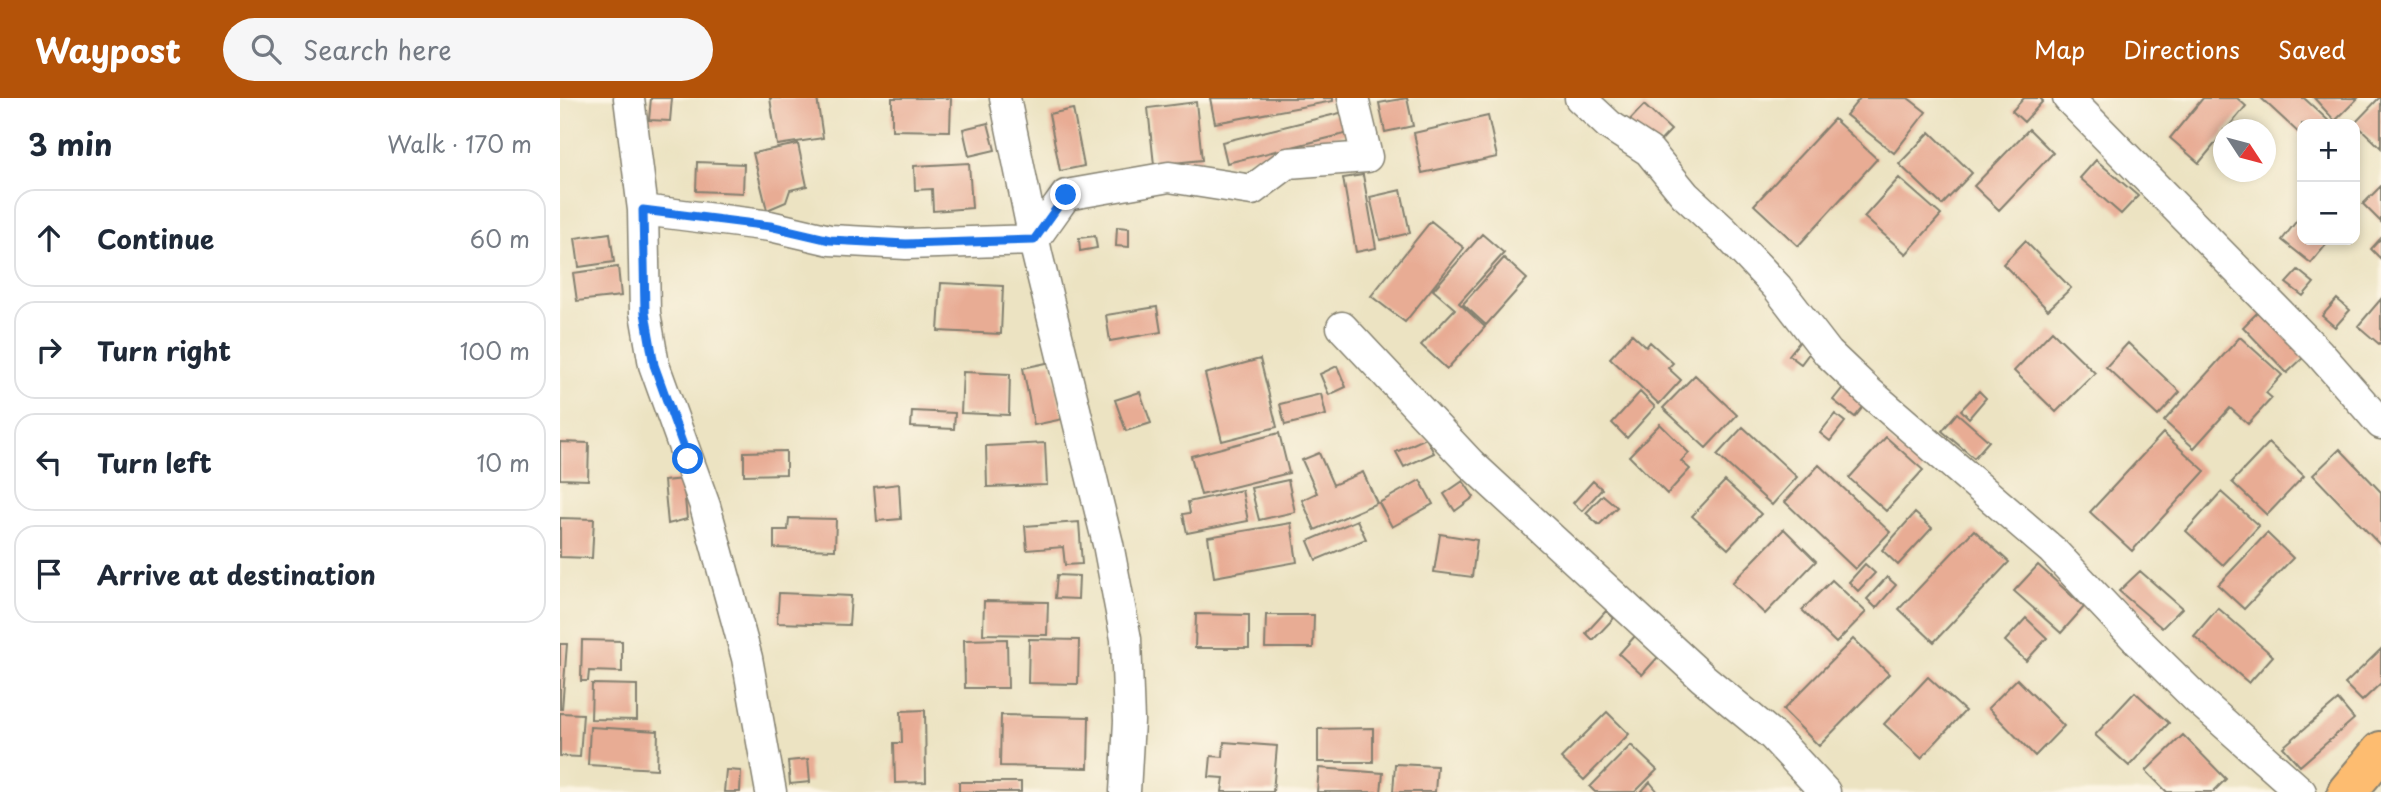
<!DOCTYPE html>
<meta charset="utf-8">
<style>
body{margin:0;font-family:"Playpen Sans",sans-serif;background:#f6f6f7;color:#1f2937}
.controls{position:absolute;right:21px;top:21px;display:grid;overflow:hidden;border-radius:14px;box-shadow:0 4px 10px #0003}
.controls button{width:63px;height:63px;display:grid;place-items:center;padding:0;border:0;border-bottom:2px solid #e0e1e3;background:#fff;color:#1f2937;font:35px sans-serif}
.compass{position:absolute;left:1653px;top:21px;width:63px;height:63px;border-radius:50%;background:#fff;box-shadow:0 4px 10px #0003;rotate:126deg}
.stop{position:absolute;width:21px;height:21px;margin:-16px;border:5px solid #1a73e8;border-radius:50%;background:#fff}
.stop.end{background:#1a73e8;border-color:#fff;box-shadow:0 2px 7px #0008}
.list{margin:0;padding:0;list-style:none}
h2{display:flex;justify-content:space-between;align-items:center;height:91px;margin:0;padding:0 28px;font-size:30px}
h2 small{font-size:23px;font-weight:400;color:#747a83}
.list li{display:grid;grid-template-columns:46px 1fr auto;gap:21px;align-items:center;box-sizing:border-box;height:98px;margin:0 14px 14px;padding:0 14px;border:2px solid #e0e1e3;border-radius:21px}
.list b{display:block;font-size:26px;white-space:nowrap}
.list em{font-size:23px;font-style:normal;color:#747a83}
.icon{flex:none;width:38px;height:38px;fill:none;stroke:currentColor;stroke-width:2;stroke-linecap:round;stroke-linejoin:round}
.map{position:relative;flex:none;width:1821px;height:694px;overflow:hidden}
header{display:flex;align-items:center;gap:42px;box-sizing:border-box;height:98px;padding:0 35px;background:#b45309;color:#fff}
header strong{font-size:33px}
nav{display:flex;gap:38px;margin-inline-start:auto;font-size:24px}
.search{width:490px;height:63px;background:#f6f6f7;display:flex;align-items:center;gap:18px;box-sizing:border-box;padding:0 24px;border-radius:38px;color:#747a83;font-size:26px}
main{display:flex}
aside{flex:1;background:#fff}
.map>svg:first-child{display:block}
</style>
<header>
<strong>Waypost</strong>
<div class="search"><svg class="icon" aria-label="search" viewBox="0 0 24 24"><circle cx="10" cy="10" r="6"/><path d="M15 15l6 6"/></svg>Search here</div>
<nav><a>Map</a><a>Directions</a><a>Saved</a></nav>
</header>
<main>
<aside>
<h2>3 min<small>Walk · 170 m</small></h2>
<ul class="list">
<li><svg class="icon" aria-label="ahead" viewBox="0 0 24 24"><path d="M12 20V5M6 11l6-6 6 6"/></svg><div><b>Continue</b></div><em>60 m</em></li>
<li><svg class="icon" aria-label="right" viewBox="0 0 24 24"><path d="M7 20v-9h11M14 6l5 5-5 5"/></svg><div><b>Turn right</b></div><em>100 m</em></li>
<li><svg class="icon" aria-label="left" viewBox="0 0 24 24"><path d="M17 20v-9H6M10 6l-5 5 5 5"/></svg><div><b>Turn left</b></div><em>10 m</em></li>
<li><svg class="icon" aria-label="arrive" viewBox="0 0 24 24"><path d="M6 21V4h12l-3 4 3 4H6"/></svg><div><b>Arrive at destination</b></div></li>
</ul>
</aside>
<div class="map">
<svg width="1821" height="694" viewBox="0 0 1821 694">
<rect width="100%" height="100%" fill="#fcf5e5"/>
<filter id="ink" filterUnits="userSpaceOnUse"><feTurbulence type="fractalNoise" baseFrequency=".0143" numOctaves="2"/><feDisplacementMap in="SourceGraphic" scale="14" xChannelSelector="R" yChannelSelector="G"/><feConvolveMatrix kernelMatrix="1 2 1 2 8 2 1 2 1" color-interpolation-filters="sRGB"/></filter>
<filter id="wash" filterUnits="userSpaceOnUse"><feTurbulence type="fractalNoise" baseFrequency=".00686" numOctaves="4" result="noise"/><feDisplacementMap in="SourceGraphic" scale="28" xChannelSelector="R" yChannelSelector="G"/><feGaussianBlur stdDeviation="1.57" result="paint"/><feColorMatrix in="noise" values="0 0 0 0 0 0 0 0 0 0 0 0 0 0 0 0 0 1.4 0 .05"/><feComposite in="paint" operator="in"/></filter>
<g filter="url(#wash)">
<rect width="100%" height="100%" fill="#ece3c2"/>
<g id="blocks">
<path fill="#e8ac94" d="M91,0H112L110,23L89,22Z
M210,0H257L263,40L217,47Z
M332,0H391L390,33L332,32Z
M650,0H773V3L655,25Z
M847,0L853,28L825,34L819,5Z
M1300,0H1348L1366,14L1334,55L1286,17Z
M1464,0H1480L1483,3L1464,24L1452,13Z
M1643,0H1677L1686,8L1666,32H1664V35L1639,65L1610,40Z
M1701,0H1744L1772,26H1742V38Z
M1754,0H1798L1775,23Z
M1819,0H1821V50L1795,25Z
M636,4L642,62L594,67L588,10Z
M1084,7L1111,32L1093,51L1066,26Z
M513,11L524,68L500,73L489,16Z
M784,14L789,35L667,65L662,44Z
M928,18L937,59L862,75L854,35Z
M1274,21L1317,61L1238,148L1194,107Z
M428,25L435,52L409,58L403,31Z
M1469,31L1493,55L1439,112L1414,88Z
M1370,34L1412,75L1382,107L1339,66Z
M238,46L247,88L230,92L226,104L207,112L193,55Z
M1536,62L1578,98L1561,116L1520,80Z
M137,64L184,66L183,95L136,93Z
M409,65L412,110L373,113L372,91L355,92L354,68Z
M803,77L816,150L796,154L783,80Z
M1339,80L1381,117L1346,156L1304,119Z
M1821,88V124L1803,106Z
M841,92L850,135L820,142L810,99Z
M1742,116V142H1770L1751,165L1722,142Z
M871,123L904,150L845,224L811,198Z
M557,129L569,130V149L556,148Z
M50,135L54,164L19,169L15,140Z
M922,136L944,155L899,205L925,229L887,271L861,247L895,211L873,192Z
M535,138L537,150L520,153L519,140Z
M1821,140V161L1811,151Z
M1465,143L1511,190L1488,212L1443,166Z
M944,160L967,181L926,227L903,206Z
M58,169L61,198L17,203L13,175Z
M1738,172L1754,185L1743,198L1726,185Z
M381,185L443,188L441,236L378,233Z
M1777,201L1790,212L1775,229L1762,218Z
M1821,201V244L1819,246L1798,228Z
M597,209L601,234L550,243L546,217Z
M1702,210L1746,257L1727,275L1683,229Z
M1492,233L1535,275L1496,314L1454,273Z
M1072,236L1086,249L1090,244L1113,265L1108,270L1121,282L1099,306L1050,260Z
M1680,239L1722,277L1706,295L1712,300L1688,326L1670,310L1634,350L1604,323Z
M1241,242L1253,250L1241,266L1229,257Z
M1568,245L1620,294L1598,318L1546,269Z
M700,261L717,329L662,343L645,276Z
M491,264L503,321L474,327L463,270Z
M777,268L786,289L769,297L760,276Z
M403,274L450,276L449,317L401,315Z
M1135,277L1177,317L1146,350L1103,310Z
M1289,282L1310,300L1295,319L1273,302Z
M1419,293L1426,300L1409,320L1401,312Z
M580,294L591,325L566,333L555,302Z
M1080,294L1095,309L1067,340L1052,325Z
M761,296L766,317L725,327L720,306Z
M352,313L395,315L394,331L351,329Z
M1397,315L1429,343L1414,360L1382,333Z
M1275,316L1285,324L1270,343L1260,335Z
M1100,326L1129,355L1121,363L1130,371L1107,396L1069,358Z
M1183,329L1237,379L1212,407L1157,357Z
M719,335L729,375L641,397L631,358Z
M1603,335L1645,373L1572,453L1530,414Z
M1326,339L1363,372L1326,413L1289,380Z
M866,340L874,355L844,369L836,354Z
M0,344L29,345L28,382L0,381Z
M485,345L487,387L427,389L426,348Z
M1709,345L1744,378L1707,417L1672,384Z
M1780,351L1821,394V448L1753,377Z
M226,353V376L184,377V354Z
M759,355L773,387L803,374L817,405L755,432L742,402L757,395L742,362Z
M1259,367L1330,434L1295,471L1225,404Z
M123,381L127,421L108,426L104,383Z
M728,382L735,414L699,422L691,390Z
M860,382L873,406L832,429L819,405Z
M903,383L914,399L895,413L884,396Z
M1033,383L1042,391L1022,413L1013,405Z
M1165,383L1201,416L1168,451L1132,418Z
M339,386L341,421L317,423L314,389Z
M682,392L688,423L627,435L623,416L630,415L628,404Z
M1661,394L1699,428L1663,467L1626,433Z
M1043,397L1057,409L1039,427L1026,415Z
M1355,415L1372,430L1338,467L1322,452Z
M0,420L34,421L32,460L0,459Z
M229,420L276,421L275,452L214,450V432H228Z
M797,422L806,441L756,462L748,443Z
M519,424L522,466L505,467L503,449L467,452L465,428Z
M731,425L737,464L654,479L648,439Z
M1224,431L1256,463L1205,516L1172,485Z
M1414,432L1449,464L1374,544L1339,511Z
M1707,435L1733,460L1684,511L1658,487Z
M880,436L917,442L912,479L874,474Z
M1305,466L1315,475L1298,493L1289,484Z
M1478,467L1524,509L1501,535L1454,493Z
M1580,473L1622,510L1602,530L1559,493Z
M497,477L519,478L518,501L495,500Z
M1327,479L1336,487L1316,510L1307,501Z
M1272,482L1306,514L1276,545L1242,512Z
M219,495L291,498L289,527L217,525Z
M424,503L488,504L487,537L423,536Z
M1658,510L1713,558L1689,585L1634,538Z
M1046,513L1054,520L1033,542L1026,535Z
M636,516L689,517V550H635Z
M706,517H754L753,550H705Z
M1466,520L1487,540L1466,563L1445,543Z
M1075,538L1098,559L1082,577L1059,556Z
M447,541L448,590H405L404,542Z
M469,541L519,542L518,586L468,585Z
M1293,541L1329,576L1259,648L1223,612Z
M22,542L62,543V574L29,573L28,583H21Z
M0,546H7L2,611H0Z
M1821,551V585L1802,603L1785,586Z
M1368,579L1405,613L1361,660L1324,626Z
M1457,581L1504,628L1475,658L1428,610Z
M32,586L77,587V622L31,621Z
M1575,594L1609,625L1569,668L1535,637Z
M1778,602L1794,621L1740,668L1723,649Z
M365,612L366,684L335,685L334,645H342L341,613Z
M1047,614L1069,636L1024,682L1001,660Z
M0,615L23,616L20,659L0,658Z
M441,617L529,619L528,670L440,668Z
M30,629L98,633L97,671L28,667Z
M813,630V664H758V631Z
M1623,637L1666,681L1653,694H1607L1586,673Z
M664,644L717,648L713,694H662L664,680L649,679L651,658L663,659Z
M1071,647L1097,672L1075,694H1035L1030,689Z
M248,661L250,684L230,686L228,663Z
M835,666L877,668L875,694H833Z
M759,670L823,675L821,694H757Z
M166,672L181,673L180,694H164Z
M399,684H461V694H399Z
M1090,684L1098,694H1081Z"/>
</g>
</g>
<g filter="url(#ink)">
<use href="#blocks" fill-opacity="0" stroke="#84806f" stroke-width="2"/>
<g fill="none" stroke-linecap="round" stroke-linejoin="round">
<defs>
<path id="minor" d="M69,0L83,112L85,215L94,267L145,408L187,560L211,694
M445,0L477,156L548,446L566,541L569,623L565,694
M1020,0L1049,27L1089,53L1125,97L1164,133L1217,189L1268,255L1309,294L1492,452L1575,540L1636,600L1741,694
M1508,0L1759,255L1821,326
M83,112L210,128L270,142L346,146L474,142
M474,142L506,97L609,79L692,92L728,65L807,59L793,0
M782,229L911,366L1143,580L1213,638L1265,694"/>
<path id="major" d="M1787,694L1821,653"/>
</defs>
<use href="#minor" stroke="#84806f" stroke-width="33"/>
<use href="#major" stroke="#84806f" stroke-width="42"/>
<use href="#minor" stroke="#fff" stroke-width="30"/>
<use href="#major" stroke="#fdbc70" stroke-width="38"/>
</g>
</g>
<g fill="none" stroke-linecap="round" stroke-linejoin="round" filter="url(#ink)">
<path stroke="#1a73e8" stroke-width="9" d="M128,361L94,267L85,215L83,112L210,128L270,142L346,146L474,142L506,97"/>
</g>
</svg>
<div class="controls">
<button>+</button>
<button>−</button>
</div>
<svg class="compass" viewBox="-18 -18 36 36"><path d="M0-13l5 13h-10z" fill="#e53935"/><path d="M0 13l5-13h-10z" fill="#747a83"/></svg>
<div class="stop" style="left:128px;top:361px"></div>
<div class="stop end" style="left:506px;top:97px"></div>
</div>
</main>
